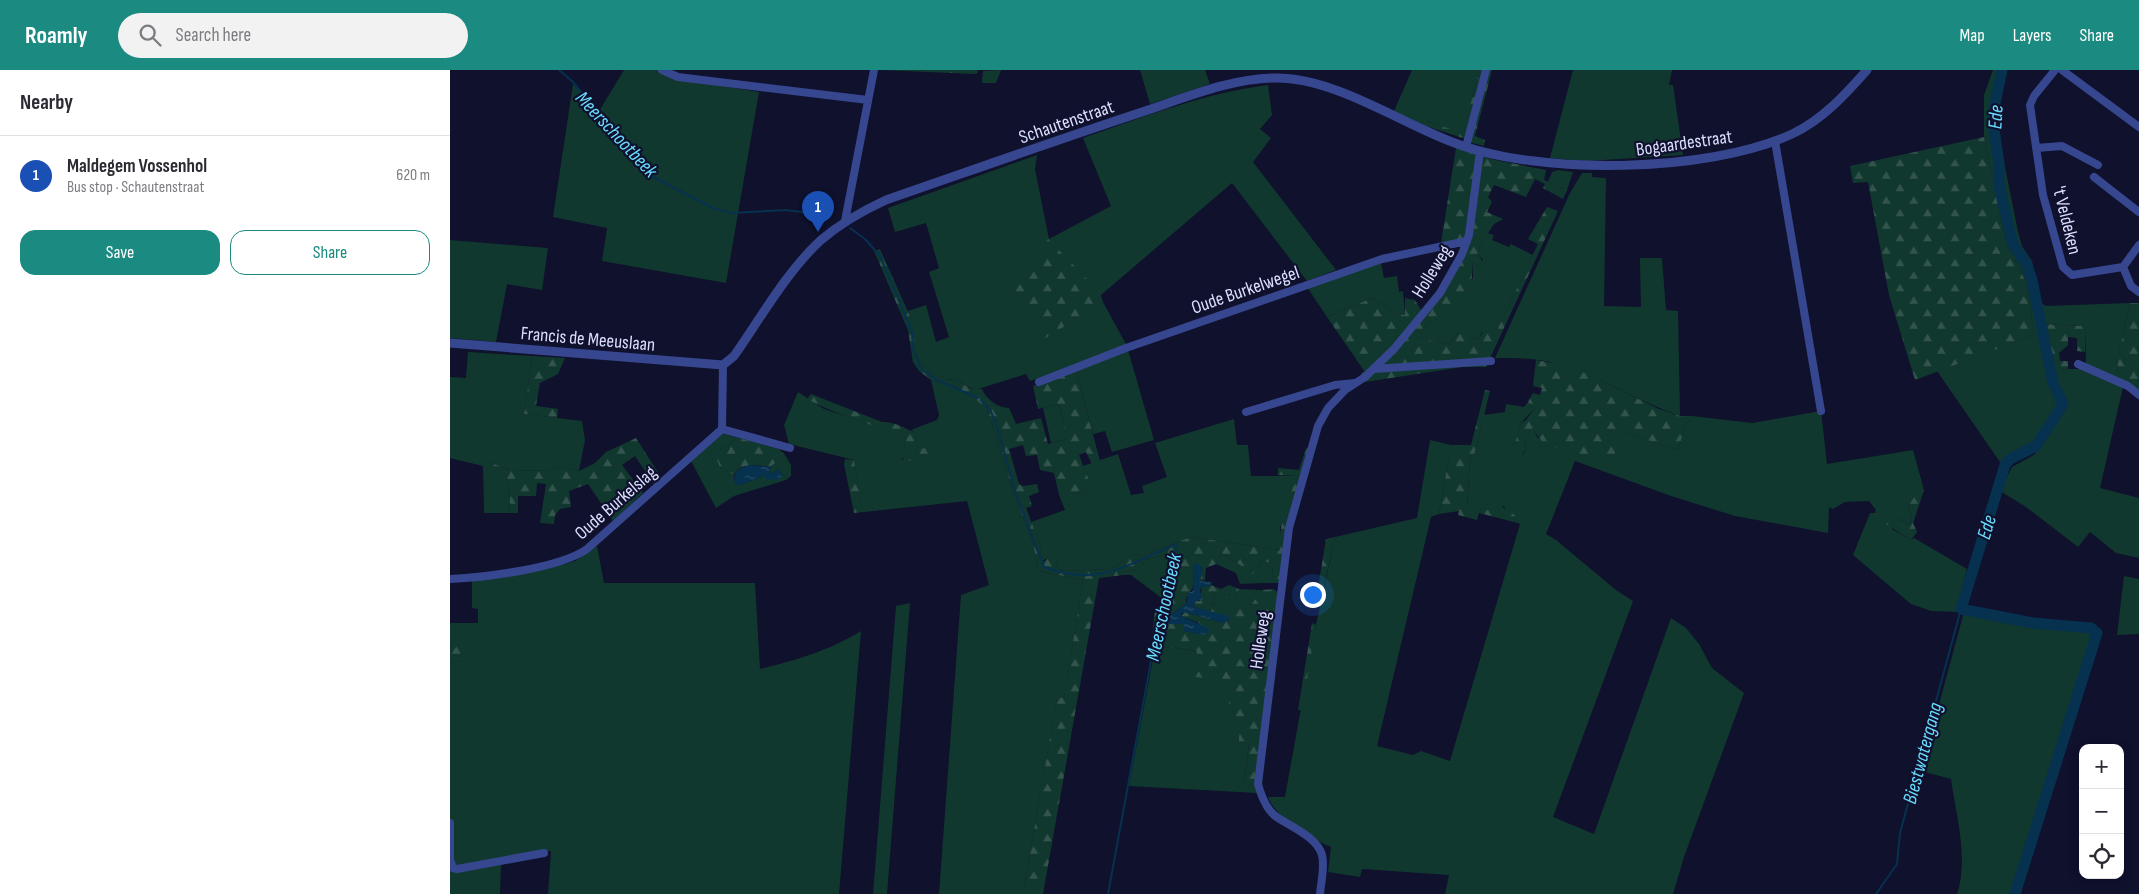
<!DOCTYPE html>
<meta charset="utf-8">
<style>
body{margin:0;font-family:"Sofia Sans Condensed",sans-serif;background:#f2f2f3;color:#2b2b33}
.controls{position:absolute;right:15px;bottom:15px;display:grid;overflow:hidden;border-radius:10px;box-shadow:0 2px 12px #0003}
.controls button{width:45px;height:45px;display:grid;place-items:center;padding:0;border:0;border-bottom:1px solid #e1e1e2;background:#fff;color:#2b2b33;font:25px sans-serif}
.you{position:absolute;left:862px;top:524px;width:18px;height:18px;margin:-12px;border:4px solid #fff;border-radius:50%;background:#1a73e8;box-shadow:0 0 0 8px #1a73e833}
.badge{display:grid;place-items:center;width:32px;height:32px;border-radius:50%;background:#1b8a81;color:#fff;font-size:16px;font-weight:700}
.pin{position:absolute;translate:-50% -41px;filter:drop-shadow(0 1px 2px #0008)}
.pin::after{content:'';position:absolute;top:26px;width:18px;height:15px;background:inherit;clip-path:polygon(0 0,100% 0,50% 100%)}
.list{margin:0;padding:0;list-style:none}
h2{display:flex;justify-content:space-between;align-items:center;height:65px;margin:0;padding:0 20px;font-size:21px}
h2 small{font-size:16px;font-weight:400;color:#7c7c81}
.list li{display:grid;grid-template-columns:32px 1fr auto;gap:15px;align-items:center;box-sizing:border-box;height:80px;padding:0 20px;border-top:1px solid #e1e1e2}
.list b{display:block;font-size:19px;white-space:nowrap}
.list p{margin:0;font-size:16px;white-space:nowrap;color:#7c7c81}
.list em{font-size:16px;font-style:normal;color:#7c7c81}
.actions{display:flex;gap:10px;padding:15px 20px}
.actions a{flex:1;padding:11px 0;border:1px solid #1b8a81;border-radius:15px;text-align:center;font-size:18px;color:#1b8a81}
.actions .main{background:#1b8a81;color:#fff}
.icon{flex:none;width:28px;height:28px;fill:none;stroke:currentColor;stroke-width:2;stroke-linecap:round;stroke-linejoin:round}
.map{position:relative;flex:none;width:1689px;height:824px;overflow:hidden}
header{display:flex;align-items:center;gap:30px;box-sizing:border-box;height:70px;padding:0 25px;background:#1b8a81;color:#fff}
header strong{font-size:24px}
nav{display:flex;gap:28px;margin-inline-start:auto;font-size:18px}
.search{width:350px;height:45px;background:#f2f2f3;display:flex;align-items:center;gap:12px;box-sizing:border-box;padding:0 18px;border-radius:28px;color:#7c7c81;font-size:19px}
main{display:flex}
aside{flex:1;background:#fff}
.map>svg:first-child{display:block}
</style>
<header>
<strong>Roamly</strong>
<div class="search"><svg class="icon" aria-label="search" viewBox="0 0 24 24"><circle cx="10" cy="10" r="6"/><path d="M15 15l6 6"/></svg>Search here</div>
<nav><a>Map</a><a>Layers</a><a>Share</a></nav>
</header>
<main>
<aside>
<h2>Nearby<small></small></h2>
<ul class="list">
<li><span class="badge" style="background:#1a4fb4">1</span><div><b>Maldegem Vossenhol</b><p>Bus stop · Schautenstraat</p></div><em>620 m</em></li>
</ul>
<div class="actions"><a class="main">Save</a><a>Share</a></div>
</aside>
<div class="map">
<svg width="1689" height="824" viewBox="0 0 1689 824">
<defs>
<pattern id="forest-firs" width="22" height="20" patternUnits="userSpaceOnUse" patternTransform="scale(1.25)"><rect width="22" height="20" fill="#11382e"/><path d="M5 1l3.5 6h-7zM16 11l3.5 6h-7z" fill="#33544d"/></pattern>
<pattern id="water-ripples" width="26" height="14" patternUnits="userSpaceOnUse" patternTransform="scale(1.25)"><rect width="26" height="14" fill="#06314f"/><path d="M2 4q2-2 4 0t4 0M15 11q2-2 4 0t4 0" fill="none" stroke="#2a4e69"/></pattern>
</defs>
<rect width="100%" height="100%" fill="#0f112d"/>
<path fill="#11382e" d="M174,0H207L235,10L309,22L276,213L152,191L157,158L103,147L123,14L149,41Z
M690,0H755L760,14L700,34Z
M962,0H1029L1013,64L977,51L976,56L944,41Z
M1123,0H1222L1219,15H1223L1233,85L1137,91L1100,88Z
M1543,0H1556L1548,47L1554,92L1568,162L1572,176L1582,191L1591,233L1596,236L1680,233L1668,286L1667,308L1636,295L1635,256L1592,254L1594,264L1588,265L1595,297L1607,329L1606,342L1582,376L1550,392L1487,301L1584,265L1577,214L1556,173L1534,67V25Z
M818,15L822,45L810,59L821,68L803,92L886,200L857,211L782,113L651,225L650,222L596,267L653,232L677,276L580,311L576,304L525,320L506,310L493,309L470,294L466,284V263L458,241L476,235L486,272L499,267L479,202L489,198L476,153L445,162L438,138L587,85L585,99L599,169L661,136L633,68C694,47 754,23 818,15Z
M1108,100L1123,102L1117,120L1098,112L1102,102Z
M1132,103H1142V107L1156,108L1154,236L1191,237L1190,188H1212L1216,240L1228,241L1230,346C1189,332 1151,307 1110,295C1089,288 1067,288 1045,288L1120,123Z
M1034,162L1044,165L1042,170L1059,177L1061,174L1083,185L1046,262H1032L1029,268L1025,270L1008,262L1000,274L977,270L970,267L973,258L987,249L1023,208V192L1029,198L1033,190L1028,184Z
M0,170L98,178L92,220L57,214L46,272L0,268Z
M931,193L934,208L947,206L949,222L953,221L955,245L949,244L922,228L877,247L857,217Z
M678,280L704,370L662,382L655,361L643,364L626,301Z
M18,282L82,286L74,344L132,351L135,370L129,401L109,396L98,401L60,400L39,392L56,406L60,426L59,443H34L33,396L0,388V307L16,308Z
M1618,299H1634L1673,317L1650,418L1689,428V488L1666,483L1640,462L1628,477L1576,437L1550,421L1562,397L1584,385L1613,343C1618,328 1607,315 1601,301Z
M481,310C501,315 526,322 538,341L564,424L582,470L589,501L633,510L614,629L607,628L573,824H489L511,525L539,515L517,431L423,441L422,437L412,439L404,390L339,374L334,355L348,322L374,339L432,358L456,369L452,390L468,380L465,363L461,360L487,350L489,345Z
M1078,332L1084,339L1071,353L1065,373L1060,378L1073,385L1077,378L1074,374L1082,357L1088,368L1172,362L1228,380L1236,354L1242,346L1302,353L1371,341L1377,394L1463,380L1474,420H1469L1458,436L1461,444L1460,454L1447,449L1442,459L1461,470L1464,468L1517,499L1506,542L1481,541L1461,534L1403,485L1420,443H1425L1426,440L1419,431L1395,432L1383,439L1379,437L1378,463L1285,446L1221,426L1125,391L1096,464L1106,470L1166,520L1183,531L1103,747L1144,764L1221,548L1236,558L1249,574L1262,598L1294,623L1234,787L1223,824H995L999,805L912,799L910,807L878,802L881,777C862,769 825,747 818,727H835L866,555L885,467L967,448L980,370L1001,375L989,444L981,447L927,676L963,685L971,681L1000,691L1070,454L1064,452L1066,446L1057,441L1054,436L1038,440L1017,436L1020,387L1024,386L1034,345L1055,342L1056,334L1074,337Z
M609,334L617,369L601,373L593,338Z
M784,349L787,375H798L801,406H847L830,458V480L741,467L690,486L681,485L661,499L614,501L608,499L606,490L597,488L591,492L590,474L581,452L615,440L609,425H622L642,418L633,396L668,384L681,425L694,423L692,416L717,407L705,373Z
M272,363L285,367L281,374L271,379L270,397L284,405V410L290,415L316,405H333L327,399L323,404L319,402L322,394L335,385L341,395V406L336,410L284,426L266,438L241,391Z
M147,476L154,513H305L310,599C349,589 376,582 411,561L389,824H98L101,781C68,781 36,798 3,795L0,750V594L16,590L0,568V553H28V539L22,538V511L115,494L125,491Z
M723,482L719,498L723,500L719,502L722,521L725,520L722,529L717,532L681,505H673V502L687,500L696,490Z
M771,483L793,497L809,499L811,491L822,493L823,507L814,510V513L790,514L786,503L766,494Z
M1674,506L1689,509V564L1667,565Z
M789,519L811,520L802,534C790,537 772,542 762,533L766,523L785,528Z
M460,533L437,824H423L446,536Z
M1514,542L1583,556L1638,562L1643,566L1560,824H1507C1519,788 1506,746 1501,709L1471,701Z
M715,577L747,581L779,610V656L789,658L799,673L794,715L805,716L807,723L679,716L703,589L712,591Z
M51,793L50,824H0V798Z"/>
<path fill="url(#forest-firs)" d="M430,0H527L528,2L526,4Z
M551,0L546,13H532L533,1Z
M1029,0H1033L1016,69L976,56V51L1013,63Z
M1037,0H1042L1025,66L1035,70L1034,76L1019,72Z
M1534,67L1556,173L1577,214L1584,265L1465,310L1439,225L1418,112L1403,113L1400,96Z
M1006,78L1045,90L1096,100L1094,110L1117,120L1113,129L1093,118L1095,114L1085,109L1076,127L1044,115L1038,127L1042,132L1037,142L1053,149L1044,154L1038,163H1034L1028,184L1034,194L1029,198L1023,192L1021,217L1013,230L993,249H987L973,258L970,267L977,270L1000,274L1014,254L1019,255V267L1025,270L1029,268L1035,259L1046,262L1088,174L1078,169L1097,137L1108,141L1036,297H1012L915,312L911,303L915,302L877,247L922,228L949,244L955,245V228L965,230L974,245L1020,169L991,173Z
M598,169L650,222L653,232L596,268L564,223Z
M430,179L463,253L467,263L466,284L470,294L493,309L506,310L522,319H532C536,329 548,338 559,338L566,354L591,348L598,374L617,369L609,334L588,339L583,316L626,301L650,391L642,394L636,382L629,385L642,418L622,425H609L604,403L590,400L587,385L576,386L573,375L559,379L569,414L573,416L587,414L589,422L579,426L582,436L576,438L590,474L592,493L600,486L606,490L608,499L614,501L661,499L681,485L690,486L741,467L830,480C828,453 838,431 847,406L828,405V398L849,400L856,378L859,379L830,513H814V510L823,507L822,493L811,491L809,499L801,505L793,497L771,483L766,494L756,498L755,510L750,511L752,497L743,495L744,515L736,529V534L720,545L730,554H734L735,561L755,565L749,553L731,546L735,542L773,553L754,540L744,537L745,531H750L752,517L761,515L771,519L779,515L789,519L785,528L780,529L766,523L762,533L764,535L781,538L802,534L811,520L824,519L827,522L828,535L805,716L794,715L799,674L789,673V658L779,657V610L745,607L747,581L716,577L712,592L700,588L705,539L716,540L717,532C727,525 726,512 727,501L719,499L723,482L696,490L687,500L673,502V505L649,508L593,824H573L607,627L614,628L633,510L589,501L582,470L564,424L538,341L525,328L504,316L481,310L469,301L463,292L458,260L424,181Z
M1680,233H1689V322L1667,308L1668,286Z
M1592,254L1635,256V282L1627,281V268L1618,267V275L1609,283L1610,291H1618V299L1601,301Z
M82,286L115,288L108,304L90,313L86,336L108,339L107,348L74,344Z
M1086,290L1109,294L1135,303L1209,339L1230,346H1242L1236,354L1228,380L1172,362L1162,393L1094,374L1082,358L1074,374L1077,378L1070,388L1062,387L1060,378L1065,373L1071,353L1076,350L1084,339L1078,332L1083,323L1090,325L1092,318L1083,316Z
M1035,320L1040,321L1024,386L1020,387L1017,435L1038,440L1043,436L1050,435L1066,446L1064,452L1029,443L1027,450L1008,445L1009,441L989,444L1001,375H1021Z
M361,324L432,352C442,351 456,358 465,363L468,380L481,376L483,381L481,384L456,392L452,387L456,369C424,354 388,346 357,329Z
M285,367L329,379L335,385L320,397C308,395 291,392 284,405L270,397L267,390L271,379L281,374Z
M186,368L211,407L203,413L185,386L172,395L193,423L163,451L138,414L119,421L121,437L110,439L105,445L104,454L90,453L96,414L87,413L86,426H68V443H59L60,426L56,406L39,400L38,397L39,392L60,400L98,401L109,396L129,401L145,393L156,382Z
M395,389L404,390L412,438L422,437L423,441L404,443L394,394Z
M1469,420H1474L1463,453L1467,462L1461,470L1436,454L1441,447L1460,454L1461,444L1458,436Z
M885,467L872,525L867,524L876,469Z
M862,553L866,555L852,640H848Z
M0,568C13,571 15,577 16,590L0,594Z"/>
<path fill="url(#water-ripples)" d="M299,395L320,397L319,402L323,404L327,399L333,405L329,409L316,410V405L290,415L285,414C282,402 289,399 299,395Z
M748,493L752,497L750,511L762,512L761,515L752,517L750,521L753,530L745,531L744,537L779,546L780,550L773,553L735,542L731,544V546L758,558L759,562L755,565L734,561V554H715L713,552L720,545L736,534L739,522H742L744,515L743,495Z
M723,500L727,501L725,518L719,521L715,510L719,502Z"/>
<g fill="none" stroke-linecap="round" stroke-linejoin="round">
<path stroke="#06314f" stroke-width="2" d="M109,0L122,11L203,107L265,139L282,143L336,140L375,145
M400,158L415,169L430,186L462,261L463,279L471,299L487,310L528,328
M531,330L540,340L546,353L566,424L594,497C649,518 677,494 727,474L721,501
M658,824L701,591L717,518
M1426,824L1447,794L1450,763L1511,539"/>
<path stroke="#06314f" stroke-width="11" d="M1552,0L1542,48L1549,93V116L1563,174L1577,195L1582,210L1603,313L1613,334L1586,376L1560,389L1555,395L1511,539L1583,553L1641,558L1647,563L1565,824"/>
<path stroke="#364790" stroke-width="8" d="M212,0L228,7L418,30
M1605,0L1584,26L1580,35L1593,125L1613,197L1622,205L1673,197L1689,175
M1612,0L1689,57
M1325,71L1371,341
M1016,77L1036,0
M1586,78L1612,76L1648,95
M1644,107L1689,142
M395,151L424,0
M1673,197L1681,216L1689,222
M1628,294L1678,316L1689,325
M924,299L1041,291
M589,312L676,278L932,189L1017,171
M796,342L885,315L905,313
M272,359L340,378
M0,509C35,507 108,499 137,479L272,359L273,295
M0,753V790L3,798L7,799L94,783
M870,824C871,812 875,797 872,785C867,766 838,756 824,745C815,737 811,725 808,714L839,458L868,356L878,338L895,320L915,307L944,279L990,223L1012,184L1019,165L1030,81"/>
<path stroke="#364790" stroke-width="9" d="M0,273L273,295L284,286C310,249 337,201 371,170C391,153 412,141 436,130C520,101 604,71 689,43C732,29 780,8 826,8C885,8 947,51 1002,72C1088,106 1258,103 1342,64C1372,50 1395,25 1417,0"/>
</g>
<g text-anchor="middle" stroke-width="4.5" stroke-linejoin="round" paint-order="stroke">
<g font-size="19" fill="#dbdfff" stroke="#0f112d">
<text transform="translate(616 51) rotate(-19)" y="7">Schautenstraat</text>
<text transform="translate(1234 72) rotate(-8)" y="7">Bogaardestraat</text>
<text transform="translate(1618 150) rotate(76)" y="7">'t Veldeken</text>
<text transform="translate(981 201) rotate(-58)" y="7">Holleweg</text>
<text transform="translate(795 219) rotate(-19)" y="7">Oude Burkelwegel</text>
<text transform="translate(138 268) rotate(5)" y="7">Francis de Meeuslaan</text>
<text transform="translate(165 432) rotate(-41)" y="7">Oude Burkelslag</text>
<text transform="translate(809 570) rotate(-82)" y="7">Holleweg</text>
</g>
<g font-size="20" font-style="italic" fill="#69dbff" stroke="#0f112d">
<text transform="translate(1545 47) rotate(-86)" y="7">Ede</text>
<text transform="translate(167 64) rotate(47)" y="7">Meerschootbeek</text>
<text transform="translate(1536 457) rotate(-73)" y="7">Ede</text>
<text transform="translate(713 537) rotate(-78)" y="7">Meerschootbeek</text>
<text transform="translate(1472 683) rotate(-75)" y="7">Biestwatergang</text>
</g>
</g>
</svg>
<div class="controls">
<button>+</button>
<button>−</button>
<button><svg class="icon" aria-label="locate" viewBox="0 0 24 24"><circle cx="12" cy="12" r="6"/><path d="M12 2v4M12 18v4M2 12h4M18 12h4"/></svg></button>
</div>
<div class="you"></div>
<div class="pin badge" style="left:368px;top:162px;background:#1a4fb4">1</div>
</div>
</main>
